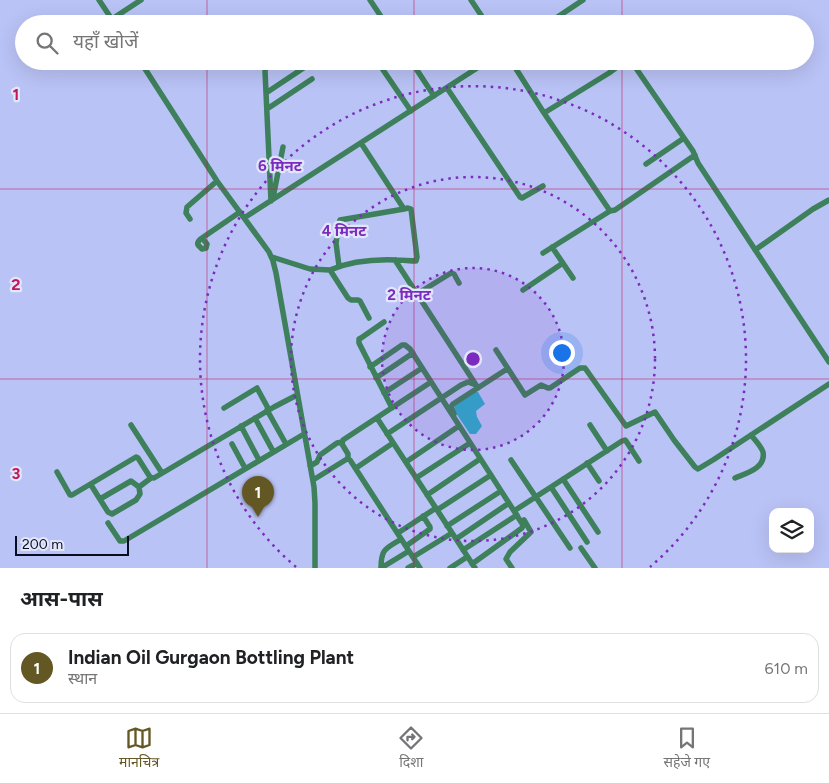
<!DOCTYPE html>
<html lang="hi">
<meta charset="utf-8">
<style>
body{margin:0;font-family:Figtree,"Noto Sans Devanagari",sans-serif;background:#f6f6f6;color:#202124}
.controls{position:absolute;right:15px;bottom:15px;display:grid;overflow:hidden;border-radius:10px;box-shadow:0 5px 20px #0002}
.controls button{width:45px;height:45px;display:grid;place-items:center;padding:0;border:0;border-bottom:1px solid #e0e0e0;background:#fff;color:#202124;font:25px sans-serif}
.scale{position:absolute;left:15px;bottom:12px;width:114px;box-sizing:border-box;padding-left:5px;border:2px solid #0a0c22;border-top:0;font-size:14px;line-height:18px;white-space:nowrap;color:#0a0c22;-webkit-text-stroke:4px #e2e6fa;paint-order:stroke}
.you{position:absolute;left:561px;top:352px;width:18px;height:18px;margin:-12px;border:4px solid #fff;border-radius:50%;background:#1a73e8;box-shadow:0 0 0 8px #1a73e833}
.badge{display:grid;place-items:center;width:32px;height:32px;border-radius:50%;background:#635824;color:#fff;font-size:16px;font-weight:700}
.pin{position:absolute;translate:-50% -41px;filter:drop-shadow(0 1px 2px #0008)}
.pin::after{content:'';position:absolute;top:26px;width:18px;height:15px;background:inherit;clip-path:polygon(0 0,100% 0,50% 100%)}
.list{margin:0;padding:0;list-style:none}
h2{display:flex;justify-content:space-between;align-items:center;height:65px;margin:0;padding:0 20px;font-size:21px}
h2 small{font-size:16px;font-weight:400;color:#757577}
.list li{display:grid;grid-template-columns:32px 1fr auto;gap:15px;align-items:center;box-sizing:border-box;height:70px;margin:0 10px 10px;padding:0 10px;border:1px solid #e0e0e0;border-radius:15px}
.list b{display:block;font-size:19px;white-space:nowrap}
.list p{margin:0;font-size:16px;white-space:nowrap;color:#757577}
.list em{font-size:16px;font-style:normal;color:#757577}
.icon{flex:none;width:28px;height:28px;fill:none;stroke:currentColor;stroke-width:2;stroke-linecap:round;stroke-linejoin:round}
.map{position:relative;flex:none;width:829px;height:568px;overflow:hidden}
.search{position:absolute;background:#fff;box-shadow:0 5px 20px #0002;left:15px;right:15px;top:15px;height:55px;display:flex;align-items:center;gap:12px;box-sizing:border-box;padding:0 18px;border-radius:28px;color:#757577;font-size:19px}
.sheet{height:145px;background:#fff}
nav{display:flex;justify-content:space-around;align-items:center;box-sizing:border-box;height:70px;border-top:1px solid #e0e0e0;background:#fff;font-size:14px;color:#757577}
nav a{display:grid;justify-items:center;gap:2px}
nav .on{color:#635824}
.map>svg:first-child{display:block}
</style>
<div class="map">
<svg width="829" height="568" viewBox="0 0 829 568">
<rect width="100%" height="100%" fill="#bac3f6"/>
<path fill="#2bacc9" d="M474,391L478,392L485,404L476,411L477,417L482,426L476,434H470L454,410L455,403Z"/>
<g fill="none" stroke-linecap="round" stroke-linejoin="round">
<path stroke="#3d805b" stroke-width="5.5" d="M99,0L115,24
M370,0L386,24
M471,0L487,24
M112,19L141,0
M547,24L583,0
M140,61L217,181L269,252L273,261L276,273L314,487L315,503V568
M377,61L411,111
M411,61L434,96
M511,61L544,113L610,211L615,210L695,155
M631,61L693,151L698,163L829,362
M447,88L520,197L522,198L543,186
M266,93L305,67
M267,109L312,79
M544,113L609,73L625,61
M361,143L404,209
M646,164L684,138
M273,198L283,147
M271,201L265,71L266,68L277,61
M244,218L488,61
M190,219L186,213L187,207L217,181
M202,238L207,244L206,248L202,249L198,245C197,242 199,240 202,238L240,212
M552,247L573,278
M755,250L813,209L829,200
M543,253L610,211
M272,257L310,269L330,270L348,298L351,300H358L360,301L369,318
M395,260L478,388
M330,270C351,261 374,259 397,260C403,260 410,261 416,261L417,257L411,209L408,208L404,209L340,220L339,223L336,243L339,266
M523,290L563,263
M417,294L451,273L454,274L459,283
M384,322L361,338L359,339V343L392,408
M496,350L525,395L541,385L548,388H550L580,368H585L626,426L655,412L674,440L695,467L698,469L713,460L829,384
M370,367L402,345H405L410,349L523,525L522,528L472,564
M376,378L413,353
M384,393L422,368
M224,408L257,388L269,410
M267,410L286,444
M454,414L451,407L453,404L507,369
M255,418L273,451
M377,418L475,568
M131,425L162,473
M590,425L607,451
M241,426L259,460
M387,434L461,385L468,382L476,385
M232,444L245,468
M348,459V454L342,444L343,440L431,382
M511,460L570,548
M406,462L459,426
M587,463L599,481
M310,466L317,462L320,455L337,443L342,442
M356,468L393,443
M57,472L70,495H72L136,457L138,458L150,477L154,478L274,407L297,395
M416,478L470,443
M735,478C747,473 766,468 763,452C761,446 755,440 751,435
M563,479L598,532
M313,480L347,459L350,460L420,568
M91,485L108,512L112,514L136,500L140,494L139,487L151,478
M551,487L587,542
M427,495L480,459
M100,499L131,481L139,487
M517,509L622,441L625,440L626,441L639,461
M437,510L491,475
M108,523L120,541H124L304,434
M447,526L501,491
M398,533L436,508
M456,539L509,503
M406,546L430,529V527L423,516
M581,548L595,568
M463,550L517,515
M413,557L452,533
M381,568C381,548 386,549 401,539
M381,568L409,551
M408,568L417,563
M450,568L467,557
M512,568L506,559L510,552L531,532L524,520"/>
</g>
<path fill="none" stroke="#c2185b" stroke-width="1" stroke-opacity="0.55" d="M207,0V24M414,0V24M622,0V24M207,61V568M414,61V568M622,61V568M0,189H829M0,379H829"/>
<circle cx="473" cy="359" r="91" fill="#7b2cbf" fill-opacity=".12"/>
<g fill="none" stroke="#7b2cbf" stroke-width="2.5" stroke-dasharray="2.5 5">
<circle cx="473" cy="359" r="91"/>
<circle cx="473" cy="359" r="182"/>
<path d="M296 567A273 273 0 1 1 650 567"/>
</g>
<g font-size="16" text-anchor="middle" font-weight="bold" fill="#c2185b" stroke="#e2e6fa" stroke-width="4.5" stroke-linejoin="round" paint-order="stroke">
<text x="16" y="100">1</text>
<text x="16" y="290">2</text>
<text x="16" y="479">3</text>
</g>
<circle cx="473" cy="359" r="8" fill="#7b2cbf" stroke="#e2e6fa" stroke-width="2.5"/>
<g font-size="15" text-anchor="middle" font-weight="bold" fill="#7b2cbf" stroke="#e2e6fa" stroke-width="4.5" stroke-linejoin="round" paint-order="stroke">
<text x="280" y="171">6 मिनट</text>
<text x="344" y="236">4 मिनट</text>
<text x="409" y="300">2 मिनट</text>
</g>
</svg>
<div class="controls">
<button><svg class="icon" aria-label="layers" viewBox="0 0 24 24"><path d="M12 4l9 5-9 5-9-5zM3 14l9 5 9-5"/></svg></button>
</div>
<div class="scale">200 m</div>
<div class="you"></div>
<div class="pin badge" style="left:258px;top:517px">1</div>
<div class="search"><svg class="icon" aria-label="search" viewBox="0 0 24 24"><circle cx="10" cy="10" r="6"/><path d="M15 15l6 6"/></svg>यहाँ खोजें</div>
</div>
<section class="sheet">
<h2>आस-पास<small></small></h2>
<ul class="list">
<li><span class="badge">1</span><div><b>Indian Oil Gurgaon Bottling Plant</b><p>स्थान</p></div><em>610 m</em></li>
</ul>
</section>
<nav>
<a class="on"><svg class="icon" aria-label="map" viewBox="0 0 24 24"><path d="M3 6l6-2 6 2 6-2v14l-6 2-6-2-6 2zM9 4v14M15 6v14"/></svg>मानचित्र</a>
<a><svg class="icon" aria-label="directions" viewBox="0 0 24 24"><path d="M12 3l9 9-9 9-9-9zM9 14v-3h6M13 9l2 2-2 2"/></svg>दिशा</a>
<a><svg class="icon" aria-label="saved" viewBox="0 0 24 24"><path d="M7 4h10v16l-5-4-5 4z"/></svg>सहेजे गए</a>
</nav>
